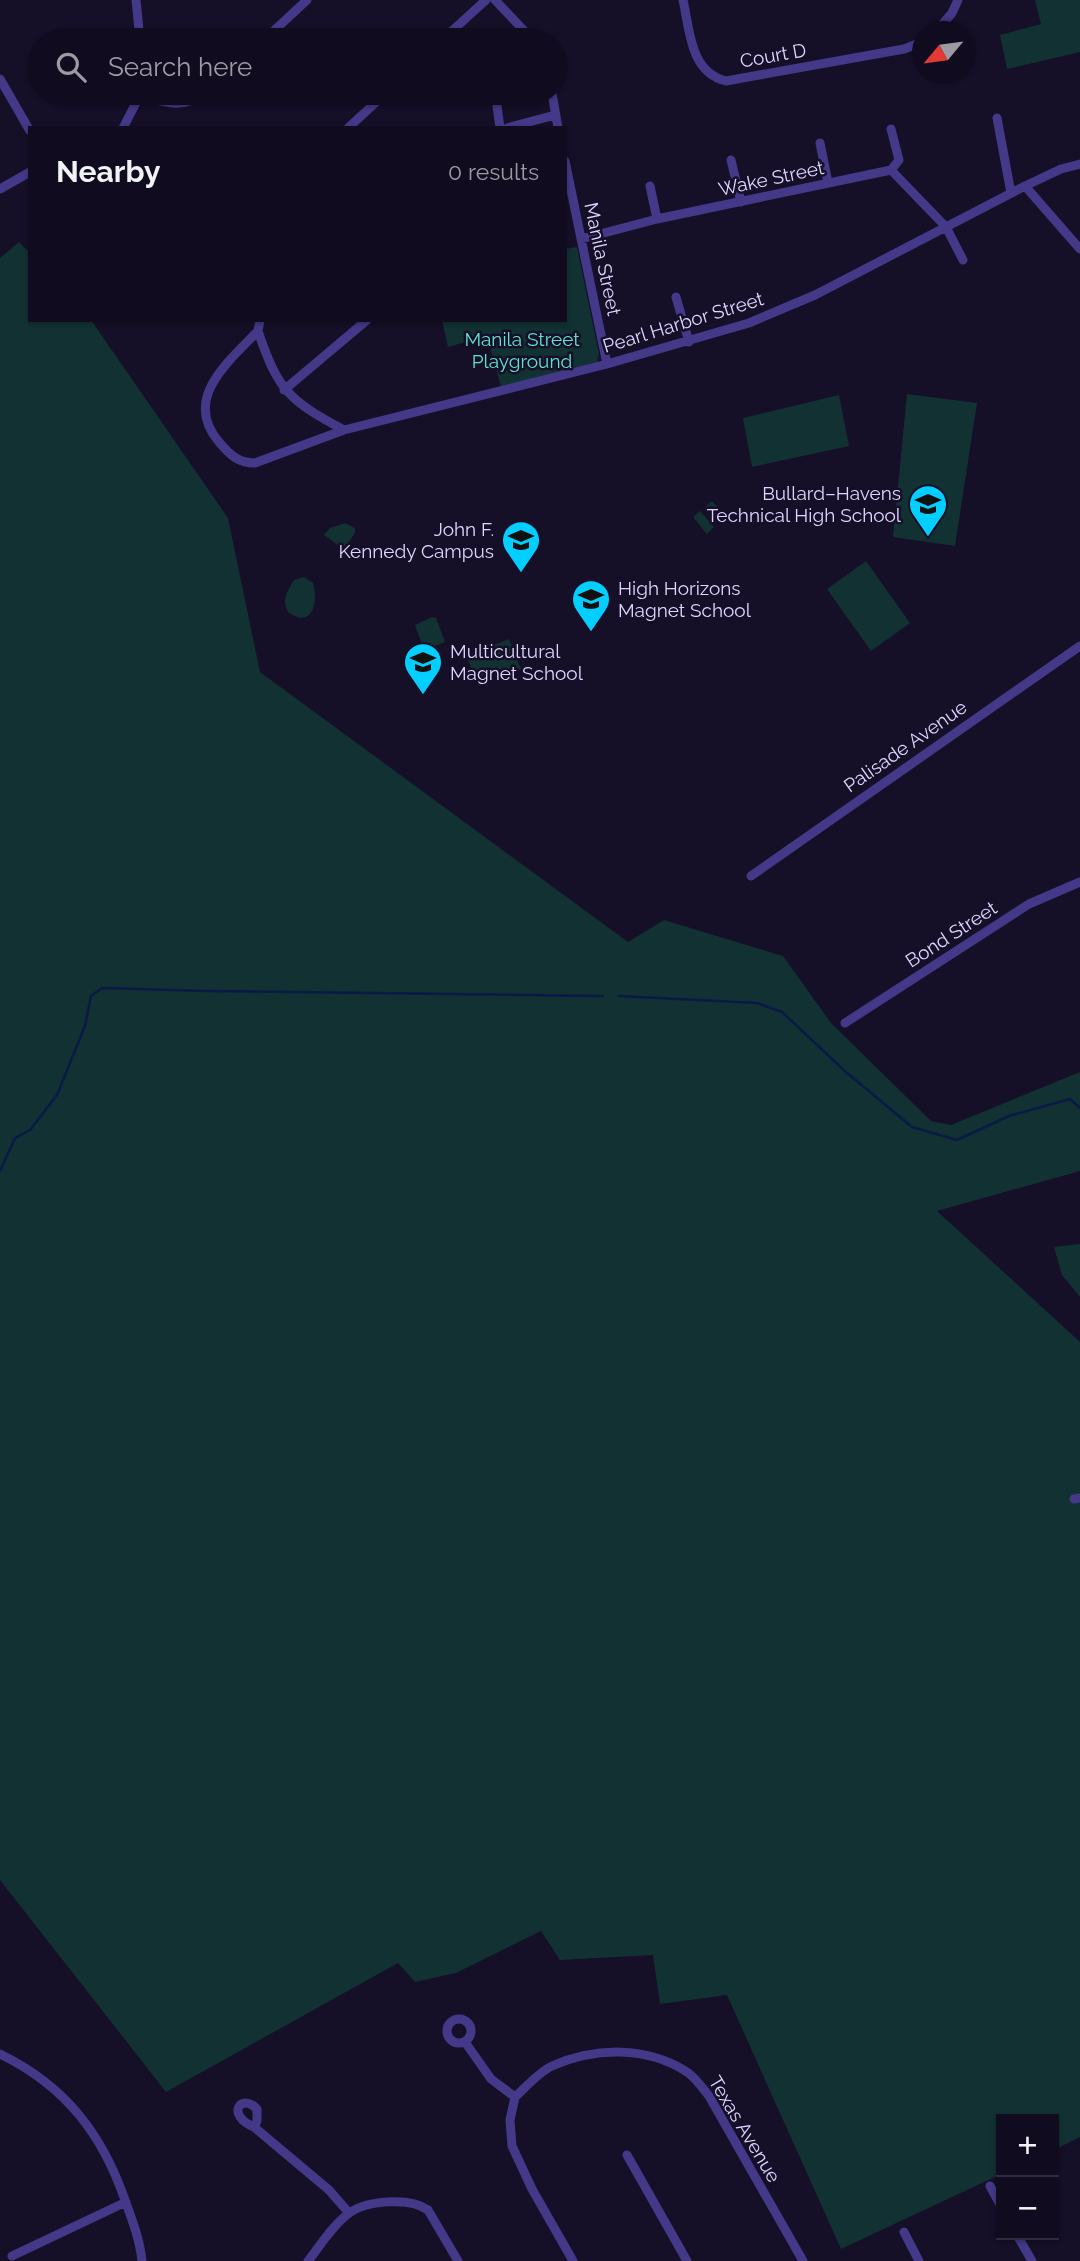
<!DOCTYPE html>
<meta charset="utf-8">
<style>
body{margin:0;font-family:Raleway,sans-serif;background:#1e192b;color:#f1f3f6}
.controls{position:absolute;right:21px;bottom:21px;display:grid;overflow:hidden;border-radius:0px;box-shadow:0 2px 5px #0004}
.controls button{width:63px;height:63px;display:grid;place-items:center;padding:0;border:0;border-bottom:2px solid #302b3c;background:#100b1e;color:#f1f3f6;font:35px sans-serif}
.compass{position:absolute;left:912px;top:21px;width:63px;height:63px;border-radius:50%;background:#100b1e;box-shadow:0 2px 5px #0004;rotate:241deg}
.list{margin:0;padding:0;list-style:none}
h2{display:flex;justify-content:space-between;align-items:center;height:91px;margin:0;padding:0 28px;font-size:30px}
h2 small{font-size:23px;font-weight:400;color:#9c9ba4}
.icon{flex:none;width:38px;height:38px;fill:none;stroke:currentColor;stroke-width:2;stroke-linecap:round;stroke-linejoin:round}
.map{position:relative;flex:none;width:1080px;height:2261px;overflow:hidden}
.search{position:absolute;background:#100b1e;box-shadow:0 2px 5px #0004;left:28px;top:28px;width:539px;height:77px;display:flex;align-items:center;gap:18px;box-sizing:border-box;padding:0 24px;border-radius:38px;color:#9c9ba4;font-size:26px}
.panel{position:absolute;background:#100b1e;box-shadow:0 2px 5px #0004;left:28px;top:126px;width:539px;height:196px;border-radius:0px}
.map>svg:first-child{display:block}
</style>
<div class="map">
<svg width="1080" height="2261" viewBox="0 0 1080 2261">
<rect width="100%" height="100%" fill="#160f28"/>
<path fill="#123132" d="M1035,0H1080V52L1007,69L1000,35L1041,24Z
M19,242L30,253V320H91L228,518L260,672L628,942L664,920L783,956L831,1023L931,1121L951,1125L1080,1072V1171L937,1211L1080,1342V2137L1054,2150V2119H1001V2174L841,2249L727,1995L660,2004L653,1955L560,1960L541,1931L456,1973L415,1982L398,1963L166,2092L0,1880V258Z
M577,247L599,354L597,362L501,387L487,336L448,347L442,320H565V249Z
M907,394L977,403L955,546L893,537Z
M839,395L849,446L752,467L743,418Z
M712,501L726,517L719,523L705,507Z
M700,511L714,527L707,534L693,517Z
M345,523L355,528V533L344,549H340L339,546L324,535L330,528Z
M866,561L910,623L871,651L827,589Z
M304,577L313,583C319,602 312,630 288,612C281,600 288,590 294,580Z
M432,617L436,618L445,642L424,650L415,625Z
M509,639L521,669L501,676L499,671L476,679L466,656Z
M1080,1244V1297L1062,1275L1054,1247Z"/>
<g fill="none" stroke-linecap="round" stroke-linejoin="round">
<path stroke="#091a47" stroke-width="2.5" d="M619,996L757,1003L782,1012L846,1072L912,1127L957,1140L1009,1116L1070,1099L1080,1108
M0,1171L15,1138L30,1130L57,1095L85,1026L91,996L102,988L207,991L603,996"/>
<path stroke="#433988" stroke-width="9" d="M136,0L140,40
M495,0L533,40
M683,0C690,31 690,72 726,81L904,49L922,42
M936,32L952,13L958,0
M264,40L307,0
M442,40L486,0
M0,79L30,131
M552,93L558,128
M140,96C166,103 183,109 206,93
M497,106L500,128
M997,118L1011,193
M123,128L141,93
M348,128L386,93
M507,128L555,115
M820,143L828,183
M731,160L741,202
M565,161L607,364
M891,170L899,160L891,129
M650,186L657,219
M1025,186L1080,249
M0,189L30,172
M581,239L657,219L891,170L946,227L963,260
M676,297L689,342
M260,320L258,331C228,362 182,399 219,442C230,455 238,463 255,463L344,430L607,364L749,323L815,295L1025,186L1061,169L1080,164
M258,331C278,391 290,401 344,430
M284,390L367,320
M751,876L1080,646
M845,1023L1029,904L1080,882
M1074,1499L1080,1498
M447 2031a12 12 0 1 1 24 0a12 12 0 1 1-24 0Z
M465,2042L491,2079L515,2097
M0,2054C66,2086 103,2135 126,2203C133,2222 140,2241 142,2261
M515,2097C526,2087 539,2072 552,2066C595,2047 647,2046 687,2072C696,2078 703,2089 709,2096L803,2261
M515,2097L510,2120L512,2146L532,2189L573,2261
M254,2127L257,2121V2109C241,2092 225,2115 254,2127L329,2190L349,2213
M627,2155L687,2261
M990,2186L1001,2206
M904,2232L919,2261
M1017,2235L1032,2261
M12,2256L126,2202
M308,2261C320,2246 332,2226 348,2214C366,2200 410,2197 428,2210L458,2261"/>
</g>
<defs>
<symbol id="school-pin" viewBox="-11 -11 22 30"><path d="M0 17L-7.5 6A9.5 9.5 0 1 1 7.5 6Z" fill="#02cfff" stroke="#160f28"/><path d="M0-5L7-2L0 1L-7-2ZM-4 1L0 2.5L4 1V4Q0 6-4 4Z" fill="#111"/></symbol>
</defs>
<g fill-rule="evenodd">
<use href="#school-pin" x="906" y="482" width="44" height="60"/>
<use href="#school-pin" x="499" y="518" width="44" height="60"/>
<use href="#school-pin" x="569" y="577" width="44" height="60"/>
<use href="#school-pin" x="401" y="640" width="44" height="60"/>
</g>
<g text-anchor="middle" stroke-width="5" stroke-linejoin="round" paint-order="stroke">
<g font-size="19" fill="#dfd6ff" stroke="#160f28">
<text transform="translate(773 55) rotate(-10)" y="7">Court D</text>
<text transform="translate(771 178) rotate(-12)" y="7">Wake Street</text>
<text transform="translate(603 259) rotate(78)" y="7">Manila Street</text>
<text transform="translate(683 322) rotate(-17)" y="7">Pearl Harbor Street</text>
<text transform="translate(905 746) rotate(-35)" y="7">Palisade Avenue</text>
<text transform="translate(951 934) rotate(-33)" y="7">Bond Street</text>
<text transform="translate(745 2129) rotate(59)" y="7">Texas Avenue</text>
</g>
<g font-size="19" fill="#5ee3ce" stroke="#160f28">
<text x="522" y="346">Manila Street<tspan x="522" dy="22">Playground</tspan></text>
</g>
<g font-size="19" fill="#dfd6ff" stroke="#160f28" text-anchor="end">
<text x="901" y="500">Bullard–Havens<tspan x="901" dy="22">Technical High School</tspan></text>
<text x="494" y="536">John F.<tspan x="494" dy="22">Kennedy Campus</tspan></text>
<text x="618" y="595" text-anchor="start">High Horizons<tspan x="618" dy="22">Magnet School</tspan></text>
<text x="450" y="658" text-anchor="start">Multicultural<tspan x="450" dy="22">Magnet School</tspan></text>
</g>
</g>
</svg>
<div class="controls">
<button>+</button>
<button>−</button>
</div>
<svg class="compass" viewBox="-18 -18 36 36"><path d="M0-13l5 13h-10z" fill="#e53935"/><path d="M0 13l5-13h-10z" fill="#9c9ba4"/></svg>
<div class="search"><svg class="icon" aria-label="search" viewBox="0 0 24 24"><circle cx="10" cy="10" r="6"/><path d="M15 15l6 6"/></svg>Search here</div>
<section class="panel">
<h2>Nearby<small>0 results</small></h2>
<ul class="list">
</ul>
</section>
</div>
